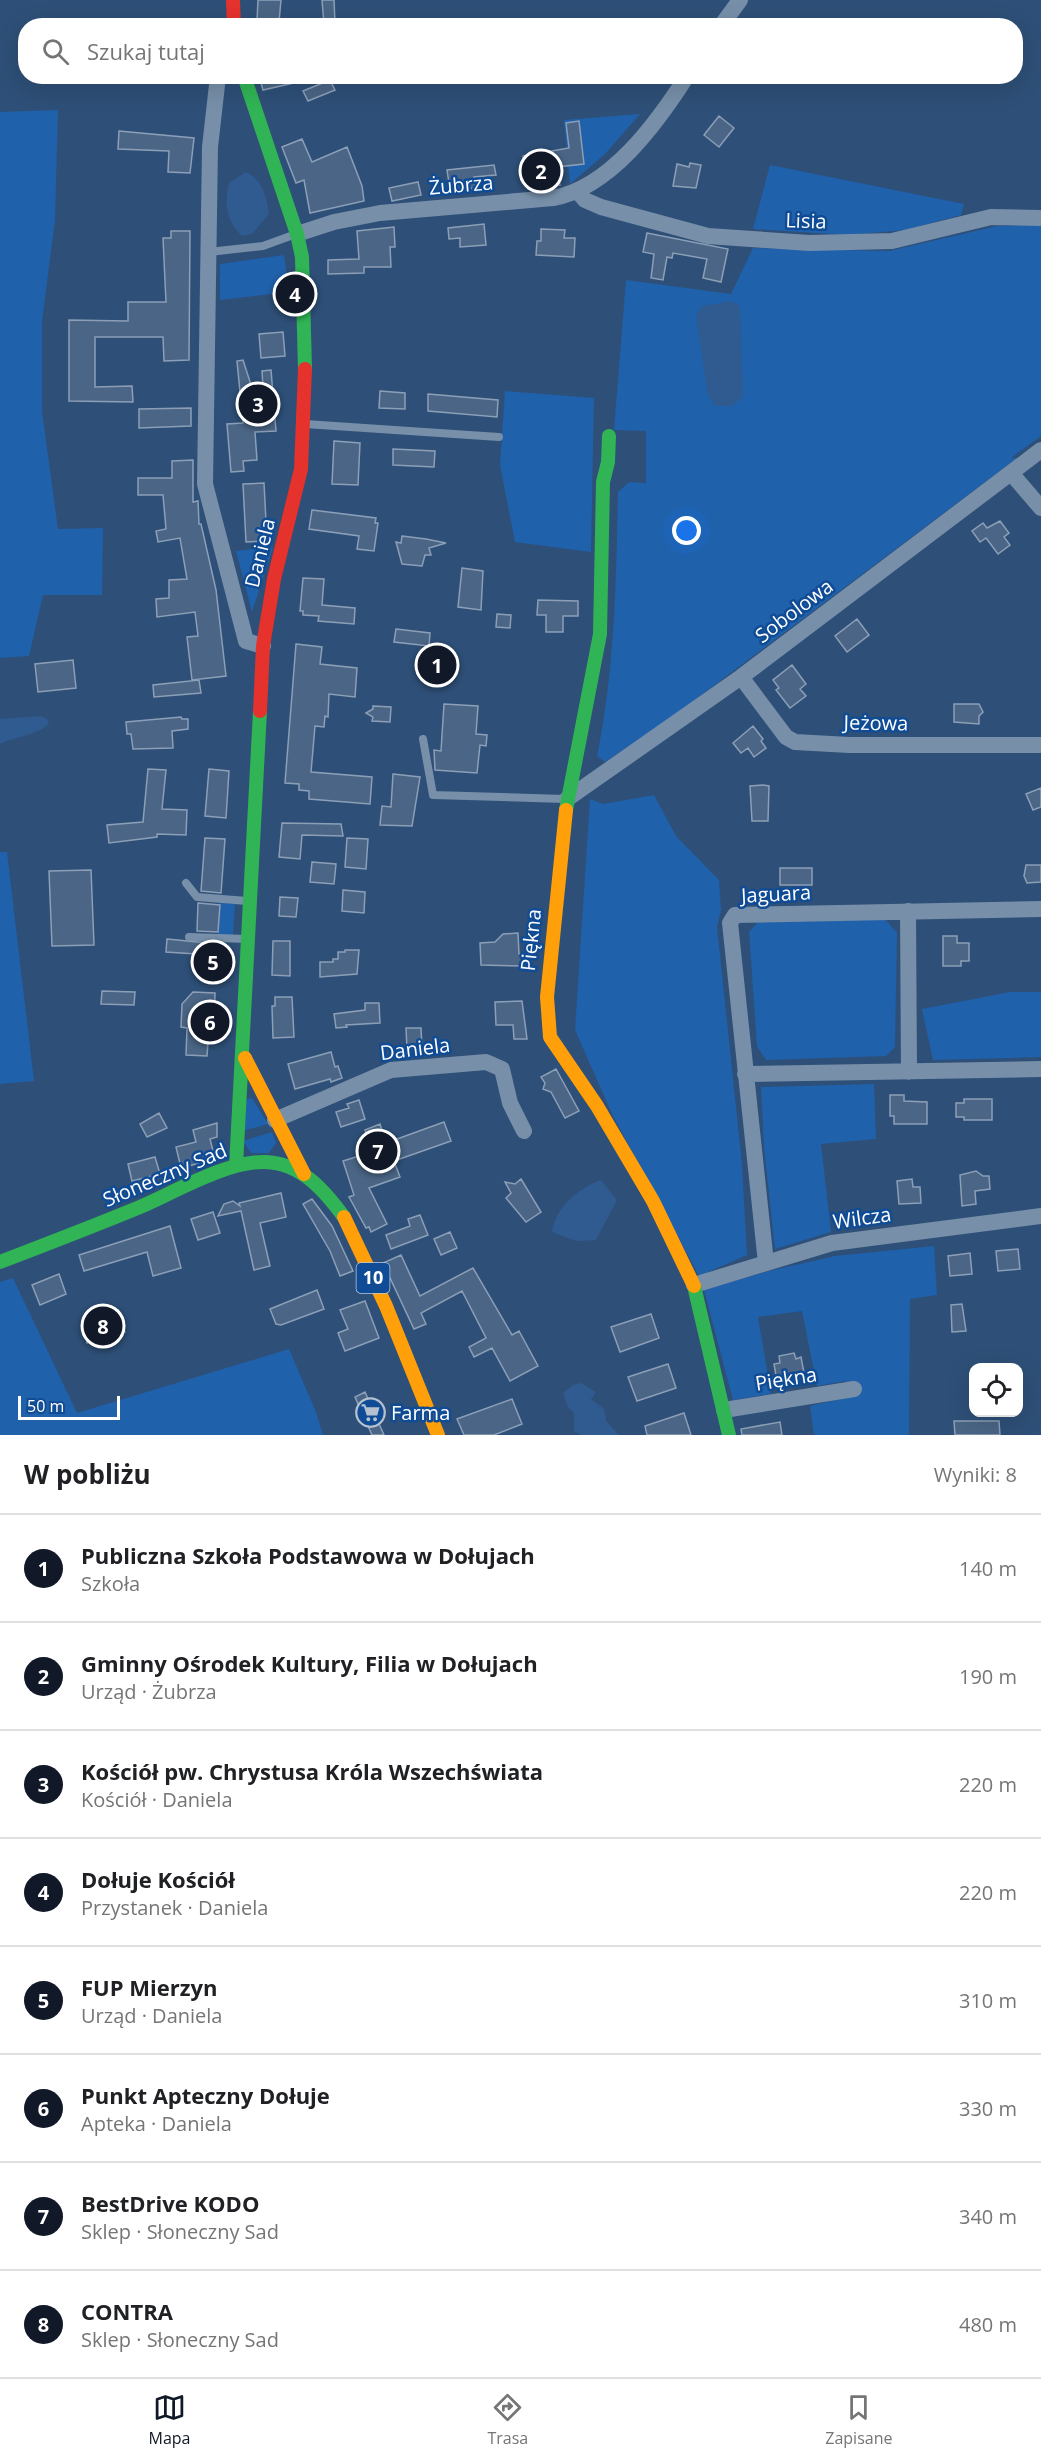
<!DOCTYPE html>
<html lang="pl">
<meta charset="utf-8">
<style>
body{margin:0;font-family:"Open Sans",sans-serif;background:#f6f6f6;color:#202124}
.controls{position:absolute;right:18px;bottom:18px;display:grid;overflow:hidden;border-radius:12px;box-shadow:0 6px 24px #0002}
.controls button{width:54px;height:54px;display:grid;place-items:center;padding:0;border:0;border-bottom:2px solid #e0e0e0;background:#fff;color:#202124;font:30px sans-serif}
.scale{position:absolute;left:18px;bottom:15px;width:102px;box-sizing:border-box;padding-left:6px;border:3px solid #fff;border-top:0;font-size:16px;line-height:21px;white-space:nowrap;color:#fff;-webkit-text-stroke:4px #104c95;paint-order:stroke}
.you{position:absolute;left:687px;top:531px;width:21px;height:21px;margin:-15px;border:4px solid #fff;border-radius:50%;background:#1a73e8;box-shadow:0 0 0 9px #1a73e833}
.badge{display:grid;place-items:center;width:39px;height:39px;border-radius:50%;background:#111827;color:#fff;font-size:20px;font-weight:700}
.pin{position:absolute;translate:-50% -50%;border:3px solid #fff;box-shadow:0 2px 6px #0006}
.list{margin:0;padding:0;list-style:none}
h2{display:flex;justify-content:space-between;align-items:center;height:78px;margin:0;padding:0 24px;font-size:26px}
h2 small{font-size:20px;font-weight:400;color:#757577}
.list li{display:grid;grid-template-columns:39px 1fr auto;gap:18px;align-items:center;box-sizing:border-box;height:108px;padding:0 24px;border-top:2px solid #e0e0e0}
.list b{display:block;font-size:22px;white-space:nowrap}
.list p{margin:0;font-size:20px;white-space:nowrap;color:#757577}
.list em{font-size:20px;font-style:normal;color:#757577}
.icon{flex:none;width:33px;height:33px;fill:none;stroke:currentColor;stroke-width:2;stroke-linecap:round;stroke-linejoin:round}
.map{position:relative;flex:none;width:1041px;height:1435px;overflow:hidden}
.search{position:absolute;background:#fff;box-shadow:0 6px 24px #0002;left:18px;right:18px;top:18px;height:66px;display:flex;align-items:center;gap:15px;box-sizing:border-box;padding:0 21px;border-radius:24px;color:#757577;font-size:22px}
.sheet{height:942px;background:#fff}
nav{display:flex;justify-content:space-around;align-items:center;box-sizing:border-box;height:84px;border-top:2px solid #e0e0e0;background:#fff;font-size:16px;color:#757577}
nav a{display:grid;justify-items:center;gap:3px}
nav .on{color:#111827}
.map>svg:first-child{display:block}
</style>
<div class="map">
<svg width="1041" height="1435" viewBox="0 0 1041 1435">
<rect width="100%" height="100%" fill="#2e4f77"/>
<path fill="#2061ab" d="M58,110L55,220L42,321V411L58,529L103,528L102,595H43L29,656L0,658V112Z
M640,114L605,154L570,184L564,120Z
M770,165L964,204L961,215L905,230L848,235L753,229Z
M1041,225V436L1011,458H1017L672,717L605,762L597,756C615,669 616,581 618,492L629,482L646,483V431L614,430L626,280L731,294L753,248L889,251L997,226Z
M284,255L289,292L220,300V264Z
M505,391L594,398L591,552L515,542L500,465Z
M273,547L252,612L236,551Z
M654,795L676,836L719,880L721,910L717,927L742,1164L747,1255L699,1276L613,1116L575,1030L590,799L603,804Z
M0,852H7L34,1081L0,1084Z
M220,903L235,904L233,935H218Z
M885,919L897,933L895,1047L886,1056L766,1060L757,1046L749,932L758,922Z
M1010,992H1041V1057L933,1060L922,1009Z
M874,1084L876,1139L821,1144L831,1232L775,1249L764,1147L761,1087Z
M252,1098L268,1124L243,1131L244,1100Z
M272,1132L276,1143L269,1153H251L243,1141Z
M934,1246L937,1295L910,1299L909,1435H814L810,1406L849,1397L845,1381L817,1386L802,1311L758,1317L771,1394L733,1400L704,1290L769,1271L835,1256Z
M13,1278L77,1413L289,1349L316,1412L323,1435H0V1282Z"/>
<path fill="#305b90" d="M246,172C263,180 266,196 269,214L252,234L242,236C226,220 224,205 229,183Z
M732,301L740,306L743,397L732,406H715L708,395L696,316L702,306Z
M41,716L47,719L49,724C35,736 17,736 0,744V719Z
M601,1180L617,1200L596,1240L576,1241L552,1232C556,1207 577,1189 601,1180Z
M581,1383L596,1392L591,1399L604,1409L606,1421L619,1435H581L574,1431V1413L568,1407L563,1393L573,1385Z"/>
<path fill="#4a6585" stroke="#8c9fb7" stroke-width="1.5" d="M258,0H281L279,22L257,20Z
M322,0H334L335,23L324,24Z
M259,76H303V81L263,90Z
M330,80L335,90L308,101L303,91Z
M719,116L734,128L719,147L704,135Z
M579,121L584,164L557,167L560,185L528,189L523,156L569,148L566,123Z
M119,131L194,138L190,173L168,172L169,151L118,149Z
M302,139L312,162L347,147L362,186L364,201L310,213L304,180L296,183L282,147Z
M690,163L701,165L696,188L673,186L677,164L689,167Z
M494,165L496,175L474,177L475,188L450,190L447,170Z
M418,182L421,195L392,201L389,188Z
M484,224L486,245L460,247V238L449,239L448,228Z
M394,227L395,247H390L391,267H364V273L328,274V260L359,259L357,231Z
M541,229L565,230L564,238H575L574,257L536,255L537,241H541Z
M171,231H190L189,360L164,361L163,337H95V387L132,386L133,402L69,401V320L128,321V302H166L163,238H171Z
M647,233L728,249L721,282L703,278L707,259L673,253L672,258L667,257L663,280L651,278L654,254L643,252Z
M283,332L285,356L261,358L259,334Z
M243,360L262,419H265L262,371L271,370L276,431L255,432L257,460L243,461L244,471L231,472L227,424L243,423L237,361Z
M380,391L405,393V409L379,408Z
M428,394L498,400L497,417L428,411Z
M191,408V426L139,428V409Z
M334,441L360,443L358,485L332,484Z
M393,449L435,451L434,467L393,465Z
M193,460V502L198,501L199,524H201L216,590L226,676L192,680L187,637L198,636L195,612L157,617L156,599L169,598V580L187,579L180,538L158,542L156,531L166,529L163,495H138V478H172V461Z
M264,483L267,541L246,542L243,484Z
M312,510L376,518L375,523H378L374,551L357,549L359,536L309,529Z
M1000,521L1009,533L1004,537L1010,545L998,554L986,538L980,542L972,531L983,523L987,528Z
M402,536L426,539L446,543L429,548L431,555H425L422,566L402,564L396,542L401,543Z
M462,568L483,571L481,610L458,607Z
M303,578L324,579L322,605L355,608L354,624L318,621L319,616L303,615V611H300Z
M538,600L578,601V616H563V632H546V615H537Z
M497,614L511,615L510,628L496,627Z
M857,619L869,635L847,652L835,636Z
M396,629L430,633L429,646L394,642Z
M296,644L322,647L320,664L357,668L355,697L329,694L328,717L325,716L324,727L315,726L311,772L372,777L370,804L309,799V791L299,790V784L285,783Z
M73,660L76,688L38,692L35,664Z
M792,665L806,684L800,689L806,696L790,708L776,690L779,688L773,680Z
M199,680L201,693L154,697L153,685Z
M444,704L478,706L476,734L487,735L486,746L480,745L477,773L435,770L434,750L441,751Z
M954,704H979L983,712L979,716V724L954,722Z
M373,706L391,707L390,722L372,721L373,717L366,713L373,709Z
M181,717L182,719H188V729L172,731L173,748L133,749L131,734H127L126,722Z
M753,726L763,739L761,741L766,748L754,757L748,748L741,753L733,743Z
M148,769L166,770L162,809L187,810L186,835L157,834V837L109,843L107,825L143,822Z
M209,769L229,771L226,818L205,816Z
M393,774L420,777L412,826L380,825L382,806L391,807Z
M763,785L769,786L768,821H752L750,786Z
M1041,788V807L1033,810L1026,794Z
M282,823L341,824L343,836L302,835L300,859L279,857Z
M205,838L225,839L221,893L201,891Z
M347,838L368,839L366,869L345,867Z
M312,862L336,864L334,884L310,882Z
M1026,865H1041V882L1027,883L1024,876Z
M780,868H812V885H780Z
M91,870L94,945L52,946L49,871Z
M343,890L365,892L364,913L342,911Z
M280,897L298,898L296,917L279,916Z
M198,903L220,905L218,932L197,931Z
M518,933L519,954H523L524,966L481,965L480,943L495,942L503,934Z
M943,936H957V943H969V961H961V966H943Z
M167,939L218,944L216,970L196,969V954L166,952Z
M273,941H290V976L272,975Z
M345,950H359L357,974L320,977V962H333V959H338V952H345Z
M102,991L135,992L134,1005L101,1004Z
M193,992L215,993L214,1029H209L207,1056L186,1055L187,1028L181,1027L182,1004Z
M275,997H292L294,1037L273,1038L272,1006H275Z
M522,1001L527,1039H514L513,1025H496L495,1002Z
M365,1003H379L380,1023L346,1025L347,1027L336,1028L334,1014L365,1010Z
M406,1028H421L422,1048L407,1049Z
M331,1052L335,1067L338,1066L342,1078L331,1082L330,1079L295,1089L288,1064Z
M556,1069L579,1111L565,1118L551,1092L543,1089L545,1083L541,1077Z
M890,1095H904V1101L927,1102V1124H894V1116H890Z
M964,1099H992V1120H964V1117H956V1103H964Z
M359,1100L365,1119L341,1127L336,1112L349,1108L347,1104Z
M159,1113L167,1128L147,1137L140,1124Z
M444,1122L451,1141L394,1161L400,1177L369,1188L387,1224L371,1232L369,1227L366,1228L349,1197L354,1195L343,1161L372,1152L365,1130L380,1124L386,1143Z
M217,1123V1137L210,1139L215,1159L181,1168L176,1147L196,1142L193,1130Z
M155,1157L160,1174L132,1181L128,1164Z
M976,1171L983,1176H989L990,1189L975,1191L976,1204L962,1206L960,1175Z
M521,1179L541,1212L526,1222L506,1198L511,1193L505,1182L515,1184Z
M912,1179L913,1187H920L921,1203L899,1204L897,1181Z
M281,1193L286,1217L260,1223L270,1266L254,1270L241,1211L218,1216L224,1204L233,1201L240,1206L239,1203Z
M312,1199L332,1226L353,1271L340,1276L330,1251L303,1204Z
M213,1212L220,1233L198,1240L191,1219Z
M420,1215L428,1235L391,1249L386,1235L410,1226L408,1219Z
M170,1226L181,1268L153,1276L147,1252L84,1271L79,1255Z
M450,1232L457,1248L441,1255L434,1239Z
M1018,1249L1020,1269L998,1271L996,1251Z
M970,1253L972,1274L950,1276L948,1256Z
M401,1255L420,1296L473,1268L512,1335L519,1331L538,1366L510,1381L492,1348L474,1357L469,1347L486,1338L462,1291L421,1313L426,1324L414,1329L383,1263Z
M59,1274L66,1294L40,1305L32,1285Z
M317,1290L324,1309L281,1325L276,1324L270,1309Z
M365,1301L379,1338L345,1351L338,1333L348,1329L340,1310Z
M962,1304L966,1331L952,1332L951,1305Z
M118,1310L125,1332L87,1343L83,1320Z
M651,1314L659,1338L620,1352L611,1327Z
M794,1353L796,1359L801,1357L804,1373L777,1381L774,1364L780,1363L779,1356Z
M668,1364L676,1388L637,1401L628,1377Z
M365,1392L384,1435H372L355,1397Z
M512,1399L522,1424L494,1435H464L457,1419Z
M684,1413L691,1435H647L645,1426Z
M954,1421H999L1000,1435H955Z
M780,1422L782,1435H742L741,1429Z"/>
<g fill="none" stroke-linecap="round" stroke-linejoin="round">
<path stroke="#778fa9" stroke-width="8" d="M209,252L263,246L296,234
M305,424L499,437
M423,739L433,795L565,799
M186,883L197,897L247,901
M189,937L247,939"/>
<path stroke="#778fa9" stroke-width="16" d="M721,26L740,0
M218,76L210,147L205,484L246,641L263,646
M577,191L585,200L601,207L708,236L809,243L892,241L991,217L1041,218
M297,234L334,222L380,213L553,198C610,188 657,123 687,76
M1011,473L1041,508
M741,677L786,737L795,742L849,745H1041
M567,799L741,677L1041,450
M908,911L909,1072
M745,1074L1041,1069
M275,1120L391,1070L486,1062L502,1069L510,1103L524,1131
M766,1263L730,923L735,915L1041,909
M694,1285L832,1243L1041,1216
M724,1410L854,1389"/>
<path stroke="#30b455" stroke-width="14" d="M244,76L297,234L302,257L305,369
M566,810L600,634L603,482L608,462L609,436
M236,1166L260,711
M0,1262C47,1244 94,1226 140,1207C175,1192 227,1161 265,1162C301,1163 324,1190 344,1217
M694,1286L729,1435"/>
<path stroke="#ff9f0a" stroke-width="14" d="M566,810L547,997L550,1037L597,1106L653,1201L694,1286
M245,1058L304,1174
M344,1217L386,1306L438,1435"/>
<path stroke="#e5322d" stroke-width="14" d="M233,0L234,26
M260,711L263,646L274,579L301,469L305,369"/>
</g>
<defs>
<symbol id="supermarket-ring" viewBox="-11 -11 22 22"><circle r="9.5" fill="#104c95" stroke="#b6c1cf" stroke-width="1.5"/><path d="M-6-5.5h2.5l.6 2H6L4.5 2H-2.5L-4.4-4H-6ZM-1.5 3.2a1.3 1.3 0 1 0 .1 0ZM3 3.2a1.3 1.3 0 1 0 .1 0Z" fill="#b6c1cf"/></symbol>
</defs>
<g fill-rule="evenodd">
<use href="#supermarket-ring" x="354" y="1396" width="33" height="33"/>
</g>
<g text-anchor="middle" stroke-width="5" stroke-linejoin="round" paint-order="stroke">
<rect fill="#104c95" stroke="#b7c9df" stroke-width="1.5" x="356.5" y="1263" width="33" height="30" rx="4.5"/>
<g font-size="18" font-weight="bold" fill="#fff">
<text x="373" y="1284">10</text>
</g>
<g font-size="20" fill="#fff" stroke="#104c95">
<text transform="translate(461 185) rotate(-5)" y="7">Żubrza</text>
<text transform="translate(806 221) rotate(2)" y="7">Lisia</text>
<text transform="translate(260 553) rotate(-76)" y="7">Daniela</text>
<text transform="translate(794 611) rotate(-37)" y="7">Sobolowa</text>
<text transform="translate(876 723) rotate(1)" y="7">Jeżowa</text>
<text transform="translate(776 894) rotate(-3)" y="7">Jaguara</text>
<text transform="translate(531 940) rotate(-84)" y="7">Piękna</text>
<text transform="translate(415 1049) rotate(-7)" y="7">Daniela</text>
<text transform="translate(165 1175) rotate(-23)" y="7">Słoneczny Sad</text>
<text transform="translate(862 1218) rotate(-8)" y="7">Wilcza</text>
<text transform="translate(786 1379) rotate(-9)" y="7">Piękna</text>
</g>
<g font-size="20" fill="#fff" stroke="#104c95" text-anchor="start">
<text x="391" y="1420">Farma</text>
</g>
</g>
</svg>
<div class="controls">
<button><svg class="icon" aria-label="locate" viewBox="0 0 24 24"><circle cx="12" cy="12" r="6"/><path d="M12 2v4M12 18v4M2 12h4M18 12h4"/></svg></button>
</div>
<div class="scale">50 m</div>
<div class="you"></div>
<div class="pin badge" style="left:437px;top:665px">1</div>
<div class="pin badge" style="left:541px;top:171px">2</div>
<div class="pin badge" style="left:258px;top:404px">3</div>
<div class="pin badge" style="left:295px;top:294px">4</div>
<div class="pin badge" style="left:213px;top:962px">5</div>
<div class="pin badge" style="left:210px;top:1022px">6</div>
<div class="pin badge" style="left:378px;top:1151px">7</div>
<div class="pin badge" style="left:103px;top:1326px">8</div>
<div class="search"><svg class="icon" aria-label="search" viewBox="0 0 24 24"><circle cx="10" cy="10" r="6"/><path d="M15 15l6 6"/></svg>Szukaj tutaj</div>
</div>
<section class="sheet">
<h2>W pobliżu<small>Wyniki: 8</small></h2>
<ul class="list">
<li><span class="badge">1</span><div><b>Publiczna Szkoła Podstawowa w Dołujach</b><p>Szkoła</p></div><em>140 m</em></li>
<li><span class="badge">2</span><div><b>Gminny Ośrodek Kultury, Filia w Dołujach</b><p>Urząd · Żubrza</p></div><em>190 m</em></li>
<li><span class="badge">3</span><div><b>Kościół pw. Chrystusa Króla Wszechświata</b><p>Kościół · Daniela</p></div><em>220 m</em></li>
<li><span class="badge">4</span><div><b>Dołuje Kościół</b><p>Przystanek · Daniela</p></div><em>220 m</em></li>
<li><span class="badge">5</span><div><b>FUP Mierzyn</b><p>Urząd · Daniela</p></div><em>310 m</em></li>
<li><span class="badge">6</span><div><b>Punkt Apteczny Dołuje</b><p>Apteka · Daniela</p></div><em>330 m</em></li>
<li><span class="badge">7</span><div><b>BestDrive KODO</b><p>Sklep · Słoneczny Sad</p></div><em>340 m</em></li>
<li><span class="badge">8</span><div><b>CONTRA</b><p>Sklep · Słoneczny Sad</p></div><em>480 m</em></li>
</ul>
</section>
<nav>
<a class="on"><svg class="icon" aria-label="map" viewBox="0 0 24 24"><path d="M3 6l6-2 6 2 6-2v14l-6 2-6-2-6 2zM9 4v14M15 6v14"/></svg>Mapa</a>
<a><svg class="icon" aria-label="directions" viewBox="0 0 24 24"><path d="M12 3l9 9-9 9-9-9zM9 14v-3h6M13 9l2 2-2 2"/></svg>Trasa</a>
<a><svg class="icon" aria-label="saved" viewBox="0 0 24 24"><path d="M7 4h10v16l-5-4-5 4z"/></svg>Zapisane</a>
</nav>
